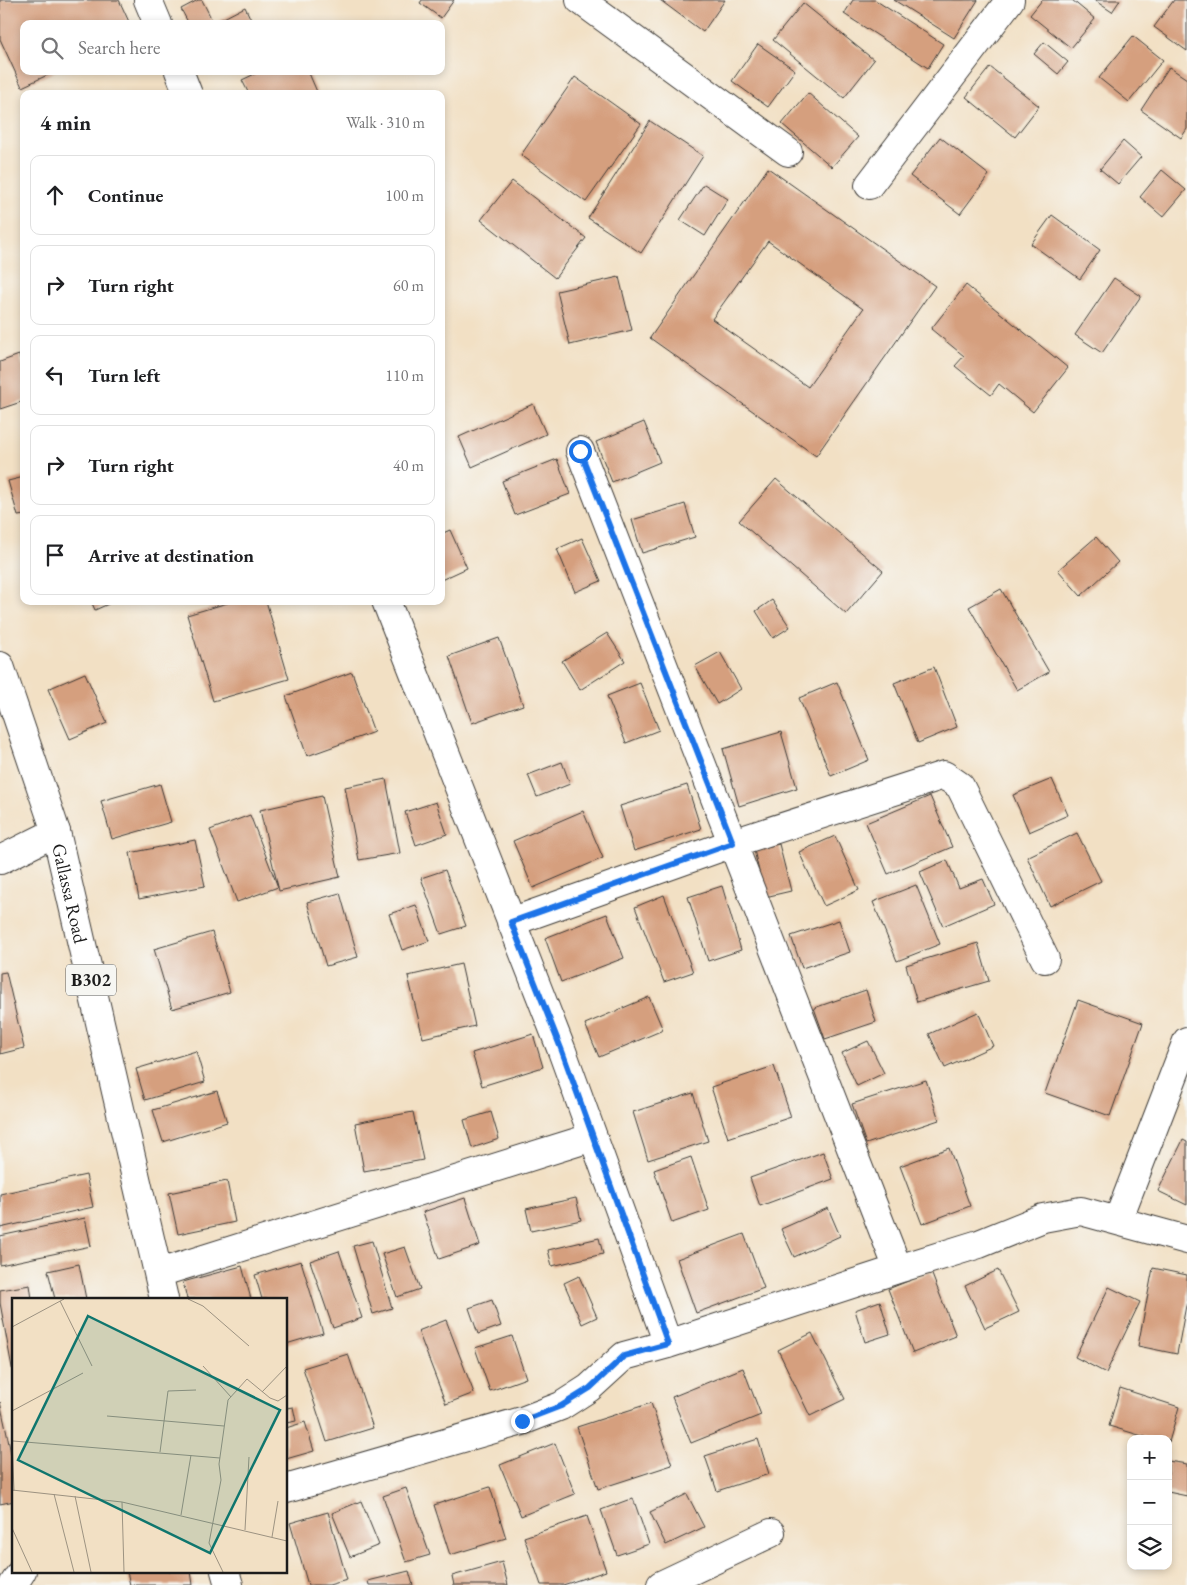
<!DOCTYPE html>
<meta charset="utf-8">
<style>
body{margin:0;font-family:"EB Garamond",serif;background:#f6f6f6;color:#202124}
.controls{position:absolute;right:15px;bottom:15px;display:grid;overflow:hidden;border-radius:10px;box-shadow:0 2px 8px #0003}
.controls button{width:45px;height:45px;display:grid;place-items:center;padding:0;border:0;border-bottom:1px solid #e0e0e0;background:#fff;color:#202124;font:25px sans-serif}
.stop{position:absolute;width:15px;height:15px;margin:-11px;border:4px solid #1a73e8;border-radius:50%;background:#fff}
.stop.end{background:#1a73e8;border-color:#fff;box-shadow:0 1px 5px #0008}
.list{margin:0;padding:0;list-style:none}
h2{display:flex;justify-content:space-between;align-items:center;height:65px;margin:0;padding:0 20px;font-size:21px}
h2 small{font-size:16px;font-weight:400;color:#757577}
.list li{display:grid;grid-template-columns:32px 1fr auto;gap:15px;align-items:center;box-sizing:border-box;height:80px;margin:0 10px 10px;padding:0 10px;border:1px solid #e0e0e0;border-radius:10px}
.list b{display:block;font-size:19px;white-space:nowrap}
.list em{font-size:16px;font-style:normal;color:#757577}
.icon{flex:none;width:28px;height:28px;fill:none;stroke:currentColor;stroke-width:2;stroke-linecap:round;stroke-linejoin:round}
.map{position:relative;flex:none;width:1187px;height:1585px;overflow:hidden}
.search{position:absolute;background:#fff;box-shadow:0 2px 8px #0003;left:20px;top:20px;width:425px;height:55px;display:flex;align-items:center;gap:12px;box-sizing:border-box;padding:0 18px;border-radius:10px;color:#757577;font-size:19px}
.panel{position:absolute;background:#fff;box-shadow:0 2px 8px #0003;left:20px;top:90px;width:425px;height:515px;border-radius:10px}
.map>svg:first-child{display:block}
</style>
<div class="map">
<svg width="1187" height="1585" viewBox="0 0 1187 1585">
<rect width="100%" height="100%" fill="#f6f6f2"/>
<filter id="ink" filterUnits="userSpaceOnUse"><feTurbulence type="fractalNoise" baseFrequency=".02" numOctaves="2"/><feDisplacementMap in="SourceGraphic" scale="10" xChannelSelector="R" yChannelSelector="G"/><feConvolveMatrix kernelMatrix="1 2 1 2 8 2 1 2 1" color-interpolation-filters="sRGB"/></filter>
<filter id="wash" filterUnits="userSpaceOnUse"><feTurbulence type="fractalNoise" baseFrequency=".0096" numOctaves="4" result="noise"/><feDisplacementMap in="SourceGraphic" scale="20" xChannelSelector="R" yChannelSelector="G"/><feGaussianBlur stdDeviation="1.12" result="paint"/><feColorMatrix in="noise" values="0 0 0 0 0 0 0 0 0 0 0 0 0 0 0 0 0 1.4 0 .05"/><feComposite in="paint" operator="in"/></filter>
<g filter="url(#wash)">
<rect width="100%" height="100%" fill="#f2e0c4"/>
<g id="blocks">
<path fill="#d59f7e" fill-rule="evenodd" d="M0,0H119L130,24H24V71H56L22,87L0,39Z
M198,0H202L214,24H189L181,9Z
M422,0H454L441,18L420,3Z
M660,0H725L703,32Z
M853,0H875L943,44L928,68L844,14Z
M894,0H978L954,38Z
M1042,0H1072L1095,19L1071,48L1030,15Z
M1094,0H1120L1112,12Z
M1174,0H1187V51L1154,27Z
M803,3L874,60L844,98L773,40Z
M245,7L253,24H222L220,20Z
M1133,36L1163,60L1129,102L1099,78Z
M1044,42L1068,62L1058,74L1034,54Z
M758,44L795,70L768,107L732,81Z
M990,67L1039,106L1015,137L966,97Z
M1169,67L1187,79V129L1181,138L1141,110Z
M261,71H308L318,94H249L242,80Z
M575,77L641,124L586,202L521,155Z
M808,93L858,137L832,167L782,124Z
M650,121L703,156L641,253L588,218Z
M940,137L989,175L960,214L910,176Z
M1123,141L1141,157L1118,184L1100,169Z
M768,168L935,286L816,456L650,338ZM768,241L863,309L808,387L712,319Z
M1162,170L1186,190L1163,217L1140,197Z
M512,181L586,238L555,278L481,220Z
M704,184L728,199L705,236L680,220Z
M1052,215L1100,250L1080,279L1031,244Z
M619,277L632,330L570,345L557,291Z
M1114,278L1141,296L1102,353L1075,335Z
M966,285L1068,368L1033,412L999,384L991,395L955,366L964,356L931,329Z
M19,355L24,369V401L0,409V362Z
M533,404L546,434L472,467L459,437Z
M644,422L660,462L612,482L596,442Z
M557,459L570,494L515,515L502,481Z
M24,477V515L18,516L8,481Z
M776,479L883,571L846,614L739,521Z
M685,504L695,537L642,553L632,520Z
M450,530L467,568L441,580V534Z
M1096,537L1118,562L1081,596L1058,570Z
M582,538L601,581L575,592L557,549Z
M1001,589L1049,672L1017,690L969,607Z
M772,600L790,627L773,638L756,611Z
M91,601H115L95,610Z
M234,601H266L289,679L213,701L187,615Z
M607,633L625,661L580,690L562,661Z
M499,638L523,705L472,723L449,656Z
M720,652L741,689L717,704L695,666Z
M934,667L957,727L918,743L894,683Z
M352,672L374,732L307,756L286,696Z
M85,673L107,723L70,739L48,689Z
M837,682L869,760L831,776L799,698Z
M640,683L659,730L626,743L607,696Z
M781,732L797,788L739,806L723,749Z
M562,762L570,784L537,797L528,775Z
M386,779L400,853L359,860L345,787Z
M1052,779L1068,815L1029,832L1013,795Z
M160,784L171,822L112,839L101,801Z
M687,785L701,829L634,851L620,806Z
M322,796L340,877L279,891L278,887L237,902L210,830L250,815L278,887L260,810Z
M930,796L952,847L888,874L866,823Z
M436,802L447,834L416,845L405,812Z
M583,811L603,858L533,888L513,841Z
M1077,833L1101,881L1050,906L1027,857Z
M835,836L859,890L824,906L799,852Z
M195,840L205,886L139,899L130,853Z
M779,844L791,891L765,897L754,850Z
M947,860L959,888L983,879L994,904L943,926L920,872Z
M445,870L466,926L441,934L421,878Z
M916,885L940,944L897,961L873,902Z
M722,886L741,950L708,961L688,897Z
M340,893L358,957L326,966L307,902Z
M664,895L693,972L664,982L635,907Z
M416,905L429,941L402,950L389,914Z
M607,914L624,958L561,982L545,938Z
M839,920L850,952L802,968L791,936Z
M212,932L230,992L172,1009L154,949Z
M978,943L989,981L917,1002L906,965Z
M461,964L475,1026L423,1038L408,976Z
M6,972L24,1048L0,1054V973Z
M866,990L876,1022L825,1039L814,1008Z
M649,997L663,1030L599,1057L585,1024Z
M1078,1000L1143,1023L1110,1116L1045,1093Z
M978,1012L993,1046L945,1068L929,1034Z
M533,1034L543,1067L482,1086L472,1053Z
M868,1041L884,1073L857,1086L842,1053Z
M196,1051L205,1082L145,1100L136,1069Z
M774,1066L791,1117L728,1138L711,1087Z
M926,1080L939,1120L866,1144L852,1104Z
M217,1091L227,1122L163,1142L153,1110Z
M693,1093L708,1141L648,1160L633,1112Z
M413,1112L423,1160L364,1171L355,1123Z
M491,1112L499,1139L472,1148L464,1120Z
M1183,1140L1187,1142V1205L1158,1191Z
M949,1148L970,1206L922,1224L900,1166Z
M823,1152L833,1179L760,1206L750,1178Z
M691,1157L709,1210L672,1223L654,1170Z
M86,1175L93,1207L0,1228V1194Z
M227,1181L235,1222L178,1234L169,1193Z
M465,1198L480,1245L439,1259L423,1212Z
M576,1198L581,1220L531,1231L526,1209Z
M828,1208L840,1236L794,1257L781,1229Z
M85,1218L91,1246L0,1265V1236Z
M744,1234L764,1288L696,1313L677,1259Z
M599,1238L603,1254L552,1266L548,1250Z
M372,1241L392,1308L373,1314L353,1246Z
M405,1247L420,1289L397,1297L382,1254Z
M339,1251L362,1318L333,1328L310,1261Z
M301,1261L323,1333L286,1344V1299H262L255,1275Z
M79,1264L86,1299H55L48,1271Z
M242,1266L251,1299H187L183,1282Z
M1153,1268L1187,1275V1300L1177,1354L1138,1346Z
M998,1270L1019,1312L985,1328L965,1286Z
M931,1272L956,1336L913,1353L888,1289Z
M579,1276L597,1317L582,1324L564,1283Z
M30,1285L32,1299H14L13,1373L0,1303V1290Z
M1109,1287L1140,1302L1106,1373L1075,1357Z
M492,1300L501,1326L478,1334L469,1308Z
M880,1301L890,1334L865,1342L855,1310Z
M446,1320L474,1393L446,1404L418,1331Z
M812,1333L845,1399L810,1416L778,1350Z
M512,1336L526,1378L490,1391L475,1348Z
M348,1354L373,1428L327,1442L303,1368Z
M743,1368L761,1415L691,1443L672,1397Z
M1120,1388L1179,1407L1169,1442L1168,1439H1152L1109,1426Z
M0,1402L14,1467V1501L0,1504Z
M651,1403L672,1465L598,1489L577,1427Z
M293,1407L296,1421L286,1423V1408Z
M305,1422L314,1451L286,1459V1428Z
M758,1439L769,1474L717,1491L705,1456Z
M555,1443L575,1494L521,1516L500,1465Z
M1168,1461L1187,1464V1496L1168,1492Z
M490,1487L506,1538L450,1555L434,1505Z
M406,1488L430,1555L406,1562L383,1496Z
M687,1494L704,1527L666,1545L650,1512Z
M633,1498L649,1544L617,1555L601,1510Z
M361,1501L379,1545L350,1557L332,1513Z
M328,1512L347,1580L329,1585H308L290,1523Z
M587,1516L606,1571L563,1585H541L524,1537Z
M502,1562L508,1585H454L452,1576Z
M127,1571H191L193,1585H130Z
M409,1571L413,1585H369L368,1581Z"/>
</g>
</g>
<g filter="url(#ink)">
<use href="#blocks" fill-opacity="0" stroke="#3c3935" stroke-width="1"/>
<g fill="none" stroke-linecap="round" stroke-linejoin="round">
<defs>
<path id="street" d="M148,0L158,24
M580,0L788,152
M179,71L188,94
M869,185L1010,0
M580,451L898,1269
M386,601L562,1051L668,1344
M0,860L56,832
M511,922L733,843L944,775L960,786L1045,959
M1118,1220L1187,1041
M159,1273L593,1137
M286,1489L522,1421L561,1406L589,1388L624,1356L668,1344L898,1269L979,1244L1043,1218L1081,1211L1187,1240
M13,1585L22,1571
M661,1585L771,1533"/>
<g id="primary">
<path id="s1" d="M0,666L56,832L164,1299"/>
<path d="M225,1571L229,1585"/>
</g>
</defs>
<use href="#street" stroke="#3c3935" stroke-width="30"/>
<use href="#primary" stroke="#3c3935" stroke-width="30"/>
<use href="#street" stroke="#fff" stroke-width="28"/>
<use href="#primary" stroke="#fff" stroke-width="28"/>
</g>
</g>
<g fill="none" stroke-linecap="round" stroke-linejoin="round" filter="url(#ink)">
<path stroke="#1a73e8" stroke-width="6" d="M522,1421L561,1406L590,1388L624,1356L668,1344L562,1051L511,922L733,843L580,451"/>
</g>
<g text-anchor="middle" stroke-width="4" stroke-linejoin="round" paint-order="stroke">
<rect fill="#f6f6f2" stroke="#5d5d5c" stroke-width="1" x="66" y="964.5" width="50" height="31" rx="4"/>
<g font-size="18" font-weight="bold" fill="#1c1c1c">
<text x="91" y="986">B302</text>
</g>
<g font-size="19" fill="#1c1c1c" stroke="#f6f6f2">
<text dy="7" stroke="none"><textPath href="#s1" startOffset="238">Gallassa Road</textPath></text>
</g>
</g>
<g transform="translate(12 1298)">
<rect width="275" height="275" fill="#f2e0c4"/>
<path fill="none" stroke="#9c9281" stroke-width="1" d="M176,1L191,8L237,48M48,3L80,68M0,29L52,1M191,68L219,99M250,94L275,68M0,113L71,75M95,118L212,128M0,140L2,193M1,143L208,160M148,154L156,93L184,92M0,192L110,204L275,243M42,196L62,274M63,198L79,274M110,204L112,274M169,217L179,157M0,230L20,274M233,232L237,159M260,239L266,203M211,274L197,245L209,182L207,166L216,102L235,81L258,100L266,103L275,97"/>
<path fill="#0f766e" fill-opacity="0.15" stroke="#0f766e" stroke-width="2.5" d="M76,18L268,112L198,255L6,162Z"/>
<rect width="275" height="275" fill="none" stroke="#1c1c1c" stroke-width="2.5"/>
</g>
</svg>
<div class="controls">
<button>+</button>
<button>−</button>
<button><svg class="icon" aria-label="layers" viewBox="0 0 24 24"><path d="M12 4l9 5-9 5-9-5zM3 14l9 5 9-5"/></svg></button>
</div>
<div class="stop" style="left:580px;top:451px"></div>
<div class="stop end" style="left:522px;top:1421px"></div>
<div class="search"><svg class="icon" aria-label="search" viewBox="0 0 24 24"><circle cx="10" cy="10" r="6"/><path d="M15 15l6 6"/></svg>Search here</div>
<section class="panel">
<h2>4 min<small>Walk · 310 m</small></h2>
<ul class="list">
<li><svg class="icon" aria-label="ahead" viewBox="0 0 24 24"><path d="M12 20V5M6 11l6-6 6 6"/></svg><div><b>Continue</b></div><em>100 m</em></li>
<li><svg class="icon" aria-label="right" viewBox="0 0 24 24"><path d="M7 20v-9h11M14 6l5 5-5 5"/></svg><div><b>Turn right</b></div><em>60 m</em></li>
<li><svg class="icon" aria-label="left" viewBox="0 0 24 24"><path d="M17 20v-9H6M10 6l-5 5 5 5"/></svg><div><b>Turn left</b></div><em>110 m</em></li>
<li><svg class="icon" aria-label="right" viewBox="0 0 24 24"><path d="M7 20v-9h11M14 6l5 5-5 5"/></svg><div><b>Turn right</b></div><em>40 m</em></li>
<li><svg class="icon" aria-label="arrive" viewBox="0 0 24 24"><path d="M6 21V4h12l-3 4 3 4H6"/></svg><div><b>Arrive at destination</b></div></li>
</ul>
</section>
</div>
